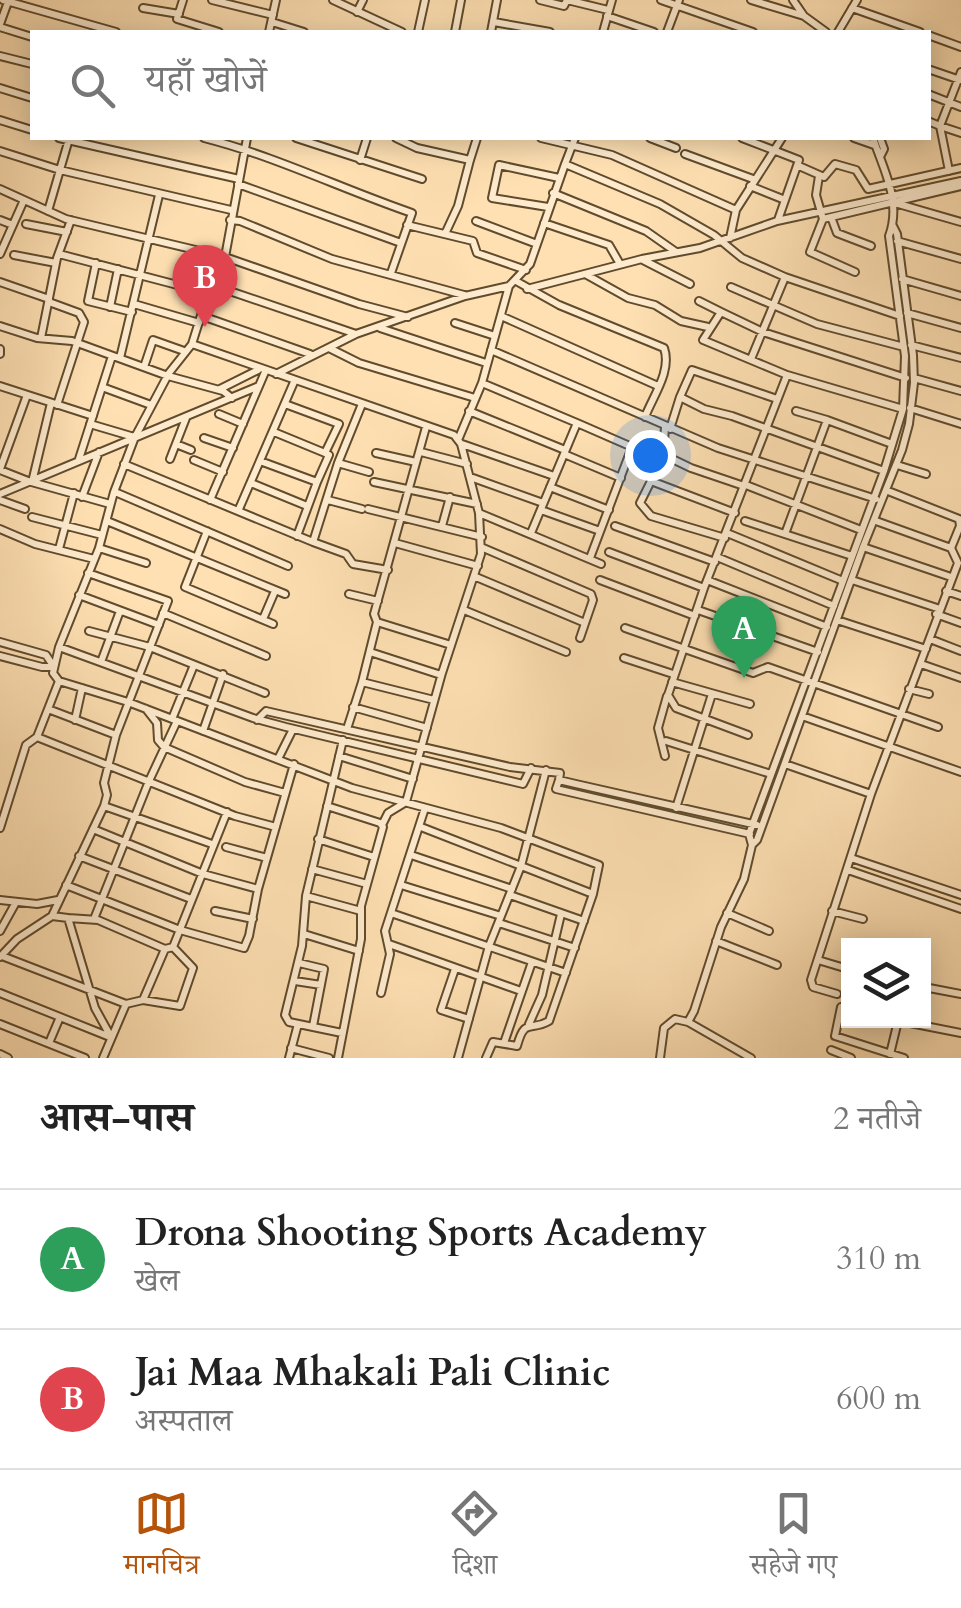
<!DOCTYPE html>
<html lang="hi">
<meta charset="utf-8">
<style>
body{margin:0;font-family:Cardo,"Noto Serif Devanagari",serif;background:#f2f2f2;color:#222}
.controls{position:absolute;right:30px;bottom:30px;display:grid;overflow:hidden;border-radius:0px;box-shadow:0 5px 25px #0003}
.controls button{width:90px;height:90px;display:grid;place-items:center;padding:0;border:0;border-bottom:2px solid #e0e0e0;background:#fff;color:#222;font:50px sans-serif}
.you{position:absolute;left:650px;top:455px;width:35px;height:35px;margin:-25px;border:8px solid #fff;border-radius:50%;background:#1a73e8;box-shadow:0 0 0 15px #1a73e833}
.badge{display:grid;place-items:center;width:65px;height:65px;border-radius:50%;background:#b45309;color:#fff;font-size:32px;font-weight:700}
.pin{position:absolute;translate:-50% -82px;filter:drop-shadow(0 2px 5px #0008)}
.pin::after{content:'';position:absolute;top:52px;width:35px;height:30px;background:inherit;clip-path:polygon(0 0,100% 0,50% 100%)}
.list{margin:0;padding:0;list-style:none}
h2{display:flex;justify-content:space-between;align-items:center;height:130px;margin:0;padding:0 40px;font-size:42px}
h2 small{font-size:32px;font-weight:400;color:#767676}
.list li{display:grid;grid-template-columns:65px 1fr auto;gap:30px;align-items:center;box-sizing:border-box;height:140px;padding:0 40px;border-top:2px solid #e0e0e0}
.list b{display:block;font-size:38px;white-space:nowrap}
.list p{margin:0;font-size:32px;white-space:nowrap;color:#767676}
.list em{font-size:32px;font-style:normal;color:#767676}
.icon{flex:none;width:55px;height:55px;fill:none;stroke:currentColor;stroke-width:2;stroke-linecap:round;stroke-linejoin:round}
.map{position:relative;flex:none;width:961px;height:1058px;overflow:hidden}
.search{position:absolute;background:#fff;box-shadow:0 5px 25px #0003;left:30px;right:30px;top:30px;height:110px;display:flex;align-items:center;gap:25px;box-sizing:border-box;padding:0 35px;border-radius:0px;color:#767676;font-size:38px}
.sheet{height:410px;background:#fff}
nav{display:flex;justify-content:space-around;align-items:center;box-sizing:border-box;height:140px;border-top:2px solid #e0e0e0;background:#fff;font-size:28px;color:#767676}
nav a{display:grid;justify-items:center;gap:5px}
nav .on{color:#b45309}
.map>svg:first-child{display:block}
</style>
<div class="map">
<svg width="961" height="1058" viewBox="0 0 961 1058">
<rect width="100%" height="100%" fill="#fee0b3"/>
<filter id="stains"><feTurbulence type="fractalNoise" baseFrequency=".002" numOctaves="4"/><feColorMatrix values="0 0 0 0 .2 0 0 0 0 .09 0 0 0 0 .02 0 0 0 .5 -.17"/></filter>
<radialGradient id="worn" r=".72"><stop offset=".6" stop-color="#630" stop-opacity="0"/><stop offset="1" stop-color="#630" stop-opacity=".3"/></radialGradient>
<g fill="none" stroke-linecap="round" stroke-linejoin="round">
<defs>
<path id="minor" d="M3,0L116,32
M183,0L177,19L219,32
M212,0L273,15
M333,0L402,32
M540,0L564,6L567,0L608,10
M661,0L753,32
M751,0L804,16
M793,0L804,16L826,32
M143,8L179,14
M852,8L920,32
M357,12L363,0
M607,16L654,32
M272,22L304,32
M494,22L550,32
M0,24L8,2
M0,27L32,37
M269,32L276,0
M418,32L425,0
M455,32L461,0
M491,32L497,0
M603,32L612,0
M667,32L679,0
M838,32L857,0
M928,35L961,47
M0,56L32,64
M928,69L960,80
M961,72L940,126L961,133
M0,88L32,98
M928,94L961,107
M0,120L32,130
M928,121L940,126L949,171
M59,138L239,179
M204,138C275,156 342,189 412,213L391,273
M296,138L422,179
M396,138L417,148L470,160L458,206L445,234
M541,138L612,155L736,210
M650,138L676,148
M742,138L799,160L778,220
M854,138L874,145
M880,138L884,149L881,155
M0,151L60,170L231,210
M685,154L753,179
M360,160L367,138
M470,160L477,138
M565,164L575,138
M799,166L824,177L835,164L856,170L868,189L961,168
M819,176L816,195L823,219L810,252L855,272
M238,184L401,243
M750,186L785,200
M0,189L66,219L225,257L359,304L408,317
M553,193L646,231L676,252
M895,203L961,222
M548,207L492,198L499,165L559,178
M48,211L69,139
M831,217L837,233L871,246
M823,219L961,186
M0,220L13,225
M230,220L240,221L332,259L464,295
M476,221L537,244
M544,223L609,245L620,264
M26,224L67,232
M407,225L473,241L477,253L526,270
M730,238L736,210L782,138
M897,241L961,259
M0,254L24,200
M59,254L208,293
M14,255L56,263
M643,260L690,284
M96,263L88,301L132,312
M585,274L628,298L655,305L681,321L708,327
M785,277L900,316
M902,279L961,296
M516,281L559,305L664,348C672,371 653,396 645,417
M0,282L49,299
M212,285L356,334
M731,287L817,324L904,347
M527,289L642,259L700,248L777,221L961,181
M699,301L721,312L703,340L787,375L704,588L668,695L676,708L748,735
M49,302L79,313L84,322L57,405
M134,304L199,323
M110,307L118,269
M721,312L763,332L906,378
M907,313L961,328
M202,316L310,354
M501,316L658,386
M455,323L495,336
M0,326L37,338L72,341L168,376L223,391L232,398
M380,328L486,363
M41,338L57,258L71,220
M192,344L454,435L461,444L479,513L481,554L442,673L406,802L388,813L382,825
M911,345L961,358
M329,348L359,363L475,398
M0,349V354
M491,350L718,448L876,499
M120,358L159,195
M144,367L153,340L184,351
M276,374L356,334L465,296L509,286L530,264L565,164L660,204L714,235L742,258L785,277L751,359
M787,375L903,409
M914,378L961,391
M482,383L577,423L531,533
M0,386L93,416
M102,387L151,405
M220,389L258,370
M777,399L692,370L680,397L704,409L732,416L884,471
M910,408L961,424
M469,411L565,450
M796,411L827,420
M219,414L243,424
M577,423L632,447L590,558
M90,424L134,437
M665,427L664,442L651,481L735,513
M670,429L680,397
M274,432L325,453L339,424L285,404
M204,438L233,448
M458,440L482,383L509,286
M176,444L191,450
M462,444L554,476
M421,452L467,464
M376,453L416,462
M660,453L691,468L744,486
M564,454L621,478
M79,459L112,356
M170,459L186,418
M194,460L223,472
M260,461L317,482L297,536
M338,463L369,472
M124,464L313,542L338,463L362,404
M897,465L926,474
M0,469L27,395
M0,470L28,481L110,504
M33,478L51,403
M473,478L543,503
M651,481L640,503L651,516L725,538
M317,482L329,455L325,453
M374,482L477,504
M251,483L307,506
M746,485L861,530
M550,487L609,510
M115,492L288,566
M0,494L259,386L265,372
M82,497L99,452
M0,500L25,509
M210,500L259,386
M328,500L362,509
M239,509L294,382
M368,509L482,537
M541,510L600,531
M479,513L601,564
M32,517L102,535
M107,521L285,594
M745,521L852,556
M876,521L951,548
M442,526L450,497
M615,526L715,562
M0,529L35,544L94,559
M207,531L185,587L273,624
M727,533L843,581
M785,534L827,420L892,444
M313,542L346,554L353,564L388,570
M395,543L478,566
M481,547L591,594L593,600L580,638
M863,547L951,577
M99,548L146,563
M59,549L74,493
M609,552L704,588
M717,557L834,606
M476,577L585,623
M600,580L695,616
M707,580L827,627
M852,580L940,609
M946,591L961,596
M349,594L378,601
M79,595L159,625
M464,610L566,652
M698,610L818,652
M163,613L266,656
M936,614L961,623
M263,619L275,591
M837,620L926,649
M377,622L451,645
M625,628L753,673L768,667L938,727
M89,631L150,647L265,693
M930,639L961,651
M0,642L46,655L54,667H42L0,656
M59,647L253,718L286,727L523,784L531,768
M370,652L441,675
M624,658L673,674
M101,662L120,611
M921,664L961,678
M59,681L128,702L352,788L501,828L599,865L593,894L549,1021C530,1032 525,1017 517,1046L493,1042L486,1058
M362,682L377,622L374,614L426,427
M672,682L750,704
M909,689L929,694
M353,707L427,728
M48,709L116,735
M146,709L157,723L158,740L164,747L245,782L285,793
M802,716L961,772
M172,719L194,665
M75,720L82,688
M257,720L266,711L510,767L560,773L559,780L576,784L757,825
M347,729L362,682L434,700
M203,731L223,674
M37,737L235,816L276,827
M666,741L771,774
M339,756L413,779
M665,756L658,728L667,696
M278,759L293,729
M785,764L871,794
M559,780L556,789L750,834
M104,806L212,844
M327,806L380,823L383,827L361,906V939L338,1058
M676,808L712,694
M421,827L593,894
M0,828L26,745L37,737L59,681L53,673L59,647L99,548L114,492L135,437L169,373L192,344L208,293L225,257L247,138
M93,829L203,874L258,889L294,764
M318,839L374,857
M752,845L749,834L884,471L903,409L905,356L889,236C902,201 883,169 873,138
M226,847L267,858
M411,855L512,889
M79,856L191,899
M851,858L961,895
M312,869L367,884
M848,870L961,909
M66,885L180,930L244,948L249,936L258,889
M401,885L501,916
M510,895L584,921
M306,896L361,911
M0,900L37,904L58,900
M215,911L253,919
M832,911L863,919
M391,913L566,973
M727,913L769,931
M52,916L68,918L95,1008L111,1037
M94,919L149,781L177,721
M499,923L575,948
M0,931L15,904
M304,934L359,951
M716,941L777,965
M389,944L521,991
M173,947L227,812
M2,956L126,1004L143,1000L180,1006L193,968L173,947L165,949L98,920L68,918
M0,957L17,939L52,916L104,806L107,795L104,783L116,735L168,601L88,573
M818,960L848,969
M299,963L324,969L313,1026
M455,969L441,1010L469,1019
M295,981L321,985
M924,987L961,994
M0,993L110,1037
M381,993L390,954L385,931L425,808
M837,994L813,987L811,980L871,794L958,563L951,548L960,526L959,519L888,491
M143,1000L165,949
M848,1009L841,1007L835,1036L904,1058
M900,1021L961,1033
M688,1022L751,1058
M0,1024L85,1058
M529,1024L542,995L561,914
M342,1033L289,1022L285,1015L302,946L306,896L343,740
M49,1043L60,1017
M504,1043L532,962
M291,1048L329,1058
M831,1050L851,1058
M0,1054L8,1058
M890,1054L898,1021
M103,1058L126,1004
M289,1058L298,1024
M458,1058L489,946L521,866L546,770
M660,1058L664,1028L675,1019L688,1022L694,1011L721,927L744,879L752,845L757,840L863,547L902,450L909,424L914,383L913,355L897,234L893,226"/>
</defs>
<use href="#minor" stroke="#604b2d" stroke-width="10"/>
<use href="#minor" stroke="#feebce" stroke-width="6"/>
</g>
<rect width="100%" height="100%" filter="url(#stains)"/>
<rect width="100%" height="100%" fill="url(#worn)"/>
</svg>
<div class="controls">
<button><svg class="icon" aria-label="layers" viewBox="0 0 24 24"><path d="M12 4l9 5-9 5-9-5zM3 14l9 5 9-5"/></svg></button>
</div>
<div class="you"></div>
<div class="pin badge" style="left:744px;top:678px;background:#2e9e5b">A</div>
<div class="pin badge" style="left:205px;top:327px;background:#e0444e">B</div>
<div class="search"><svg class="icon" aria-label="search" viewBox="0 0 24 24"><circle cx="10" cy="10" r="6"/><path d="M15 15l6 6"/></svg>यहाँ खोजें</div>
</div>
<section class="sheet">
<h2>आस-पास<small>2 नतीजे</small></h2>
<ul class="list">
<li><span class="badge" style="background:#2e9e5b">A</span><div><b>Drona Shooting Sports Academy</b><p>खेल</p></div><em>310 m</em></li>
<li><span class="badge" style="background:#e0444e">B</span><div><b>Jai Maa Mhakali Pali Clinic</b><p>अस्पताल</p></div><em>600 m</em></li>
</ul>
</section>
<nav>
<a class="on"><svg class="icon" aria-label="map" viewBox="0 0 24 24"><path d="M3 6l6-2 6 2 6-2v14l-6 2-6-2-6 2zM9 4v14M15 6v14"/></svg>मानचित्र</a>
<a><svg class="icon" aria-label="directions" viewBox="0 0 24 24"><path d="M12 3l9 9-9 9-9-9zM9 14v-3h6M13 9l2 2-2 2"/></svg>दिशा</a>
<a><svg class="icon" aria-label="saved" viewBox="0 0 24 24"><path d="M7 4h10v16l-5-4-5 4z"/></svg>सहेजे गए</a>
</nav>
